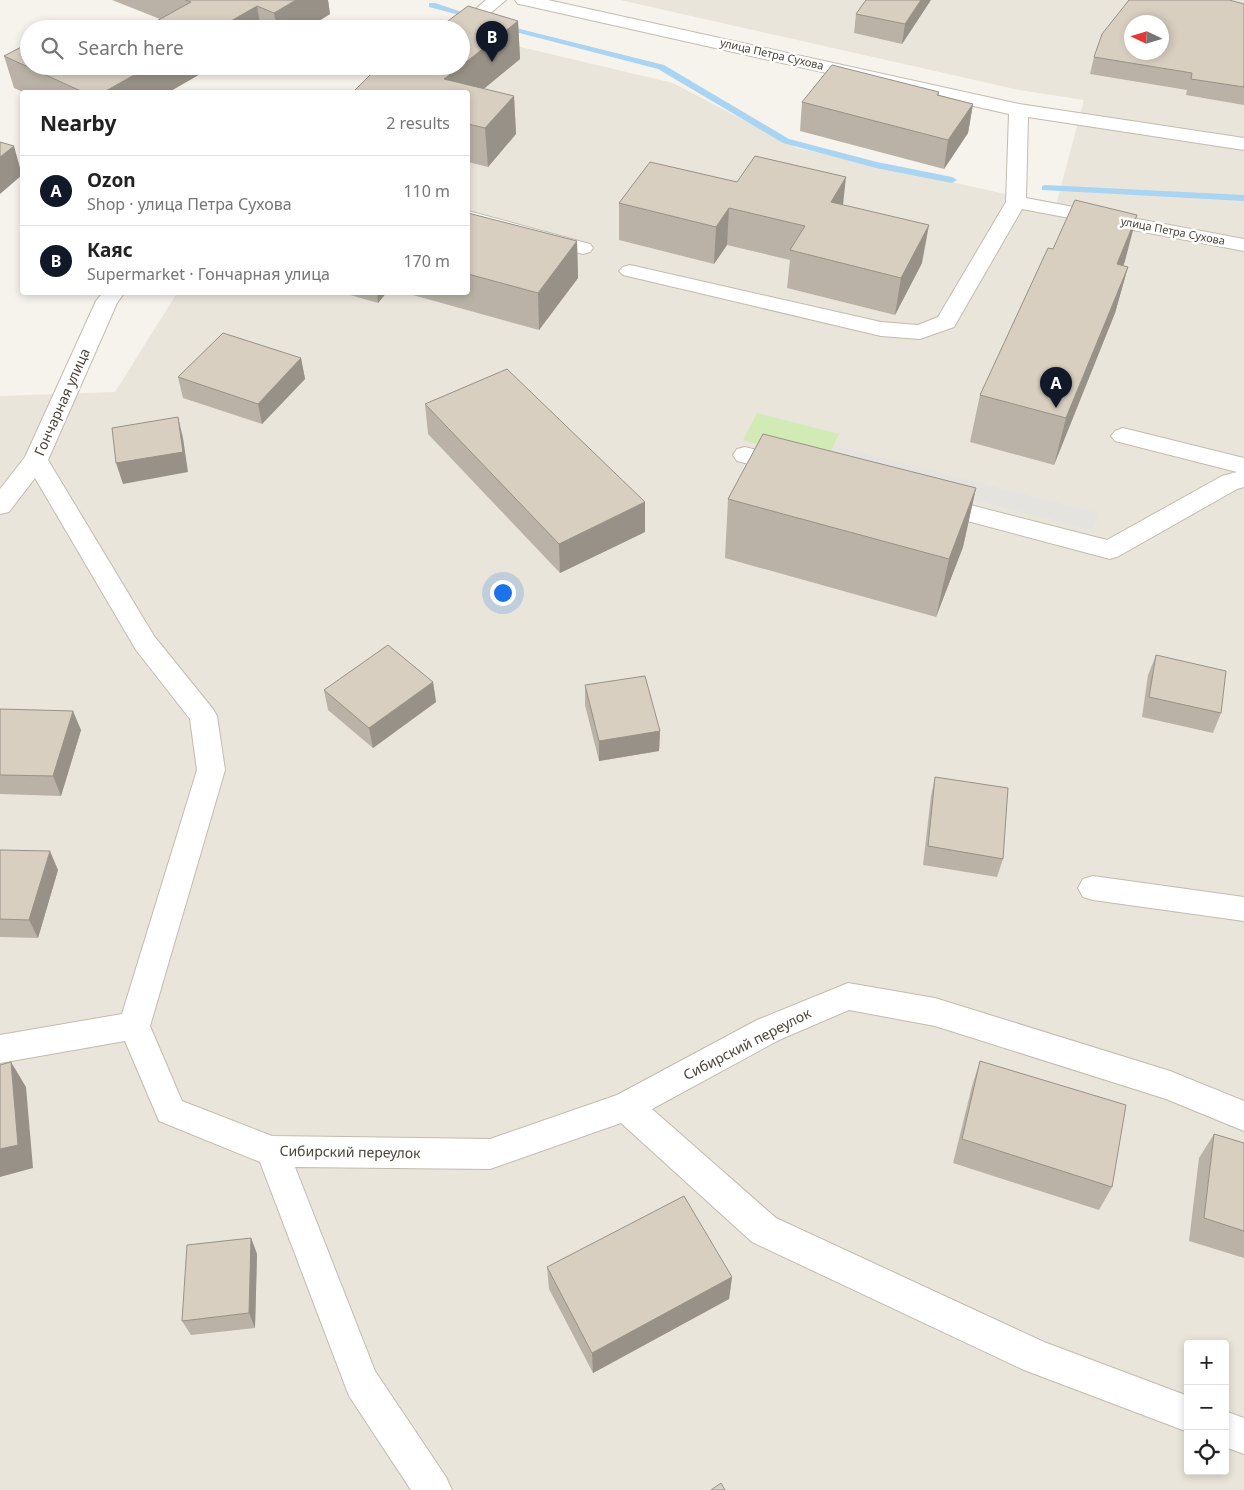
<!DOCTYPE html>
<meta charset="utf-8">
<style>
body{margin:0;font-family:"Noto Sans",sans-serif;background:#f2f2f2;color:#222}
.controls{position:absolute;right:15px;bottom:15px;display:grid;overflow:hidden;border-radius:5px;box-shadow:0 2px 8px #0003}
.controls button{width:45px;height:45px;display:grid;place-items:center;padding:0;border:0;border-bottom:1px solid #e0e0e0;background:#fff;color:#222;font:25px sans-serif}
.compass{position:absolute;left:1124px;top:15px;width:45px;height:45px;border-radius:50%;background:#fff;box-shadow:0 2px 8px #0003;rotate:274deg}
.you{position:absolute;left:502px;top:592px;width:18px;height:18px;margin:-12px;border:4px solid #fff;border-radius:50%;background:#1a73e8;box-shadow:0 0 0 8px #1a73e833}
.badge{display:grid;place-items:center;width:32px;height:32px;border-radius:50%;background:#111827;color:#fff;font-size:16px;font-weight:700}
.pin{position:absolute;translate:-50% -41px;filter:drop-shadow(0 1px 2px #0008)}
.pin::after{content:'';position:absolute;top:26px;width:18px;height:15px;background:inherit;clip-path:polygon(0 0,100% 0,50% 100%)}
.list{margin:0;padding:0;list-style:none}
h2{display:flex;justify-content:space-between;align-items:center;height:65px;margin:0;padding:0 20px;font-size:21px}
h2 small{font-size:16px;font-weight:400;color:#767676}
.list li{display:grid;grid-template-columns:32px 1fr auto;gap:15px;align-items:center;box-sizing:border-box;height:70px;padding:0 20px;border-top:1px solid #e0e0e0}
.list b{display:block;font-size:19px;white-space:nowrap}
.list p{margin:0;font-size:16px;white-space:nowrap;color:#767676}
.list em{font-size:16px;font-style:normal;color:#767676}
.icon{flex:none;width:28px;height:28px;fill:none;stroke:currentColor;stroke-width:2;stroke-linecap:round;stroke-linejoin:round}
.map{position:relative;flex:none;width:1244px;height:1490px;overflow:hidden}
.search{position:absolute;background:#fff;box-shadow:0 2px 8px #0003;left:20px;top:20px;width:450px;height:55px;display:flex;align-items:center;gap:12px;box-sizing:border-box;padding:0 18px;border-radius:28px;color:#767676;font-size:19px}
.panel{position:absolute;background:#fff;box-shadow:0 2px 8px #0003;left:20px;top:90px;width:450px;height:205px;border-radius:5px}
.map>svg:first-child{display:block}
</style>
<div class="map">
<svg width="1244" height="1490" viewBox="0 0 1244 1490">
<rect width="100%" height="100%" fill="#f6f3ec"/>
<path fill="#eae5da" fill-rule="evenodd" d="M620,0H1244V1490H0V396L115,392L177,293L468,292V92L461,66L466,34L673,83L797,148L1056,205L1084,100L1019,90ZM1132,22H1162V52H1132ZM1188,1344H1225V1471H1188Z"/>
<path fill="#d2eab5" d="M757,413L839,434L826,462L743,440Z"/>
<path fill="#e5e3e0" d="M834,446L1098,513L1093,530L826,462Z"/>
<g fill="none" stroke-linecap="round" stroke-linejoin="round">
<path fill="#a9d4f2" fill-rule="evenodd" d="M429,3H435L471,15L467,17L429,7Z
M500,24L664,65L789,139L877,162L952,177L957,180L952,183L876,168L783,143L658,69L500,28Z
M1045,185L1244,195V201L1042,190V186Z"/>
<defs>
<path id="minor" d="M486,0H506L467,33L461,34V29H452Z
M515,0H548L1019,104L1244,138V150L1028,117L1026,198L1244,239V251L1022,209L954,327L920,339L881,336L623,275L619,271L623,267L630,265L881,322L918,325L938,317L1006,202L1009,114L524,5L518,4Z
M468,211L590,244L593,248L590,252L583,254L468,223Z
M103,292H125L117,303L48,460L154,636L213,709L217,716L225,770L150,1026L182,1101L272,1136L490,1139L617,1095L757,1020L848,983L935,998L1170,1071L1244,1101V1131L1166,1099L935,1026L849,1010L779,1040L652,1109L776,1218L1044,1342L1188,1396V1432L1024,1370L752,1242L621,1123L490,1169L295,1167L375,1371L446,1477L452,1490H411L349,1396L260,1162L159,1121L125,1041L0,1063V1035L122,1014L197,770L190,719L136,650L35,478L9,512L0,514V489L25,457L96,301Z
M1123,428L1244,458V487L1237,489L1119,556L1110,559L926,510L923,504L926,498L935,496L1107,540L1222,476L1237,472L1115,441L1111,436L1115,431Z
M745,447L795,460L799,466L795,472L787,474L737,461L733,455L737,449Z
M1093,876L1244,897V921L1093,900L1083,897L1078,888L1083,879Z
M1225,1411L1244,1418V1454L1225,1447Z"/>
</defs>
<use href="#minor" stroke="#c2bbae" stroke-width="2"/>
<use href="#minor" fill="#fff" fill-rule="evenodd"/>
</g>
<path fill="#bab2a6" d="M112,0H328L330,14L306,29H142L160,19Z
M930,1L902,44L854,33L856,14Z
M1244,4V105L1186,95L1187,90L1090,74L1094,57Z
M518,21L520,59L483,89L514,96L516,134L488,167L468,162V92L461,66Z
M4,56L29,66H214L169,92H23L14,88Z
M939,92V95L973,104L968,133L944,169L800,131L802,102Z
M737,182L843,205L922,263L895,315L787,288L790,260L727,245L714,264L619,240V203Z
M468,213L577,241L578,278L539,330L402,292H468Z
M1125,261L1123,266L1128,267L1115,313L1054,465L970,442L980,395Z
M340,292H387L378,303Z
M301,358L305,379L262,424L183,398L178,377Z
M425,404L645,502V532L560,573L428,434Z
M976,488L963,547L936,617L725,558L728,499Z
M1156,655L1221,713L1213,733L1142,717L1148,675Z
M433,682L436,702L373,748L328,710L324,690Z
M585,685L660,731L659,751L599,761L585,705Z
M0,709L81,730L61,796L0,794Z
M935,777L1003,859L997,877L923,865L931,796Z
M0,850L58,870L38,938L0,937Z
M980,1061L1112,1187L1099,1210L953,1163L972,1086Z
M1214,1134L1244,1143V1258L1189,1241L1199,1158Z
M251,1238L257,1254L255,1328L191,1335L182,1321Z
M547,1267L732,1277L729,1299L593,1373L549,1289Z"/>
<path fill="#979187" d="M296,0H328L330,14L306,29H277L274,13Z
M921,0H931L902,44L905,24Z
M257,6L261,29H217Z
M518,21L520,59L468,102L444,79Z
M150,66H214L169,92H104Z
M514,96L516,134L488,167L485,128Z
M973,104L968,133L944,169L948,140Z
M14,146L22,175L0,194V157Z
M846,177L842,214L831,202Z
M729,208L727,245L714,264L716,227Z
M1137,215L1125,261L1104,311L1117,264Z
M929,225L922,263L895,315L901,278Z
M577,241L578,278L539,330L538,293Z
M1128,267L1115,313L1054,465L1066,418Z
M377,292H387L378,303Z
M301,358L305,379L262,424L258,404Z
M178,417L183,438L188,472L123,484L116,463Z
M976,488L963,547L936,617L949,559Z
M645,502V532L560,573L559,544Z
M433,682L436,702L373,748L369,728Z
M73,711L81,730L61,796L53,776Z
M660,731L659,751L599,761V741Z
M50,851L58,870L38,938L29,920Z
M11,1062L26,1087L33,1168L0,1177V1149Z
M251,1238L257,1254L255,1328L249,1313Z
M732,1277L729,1299L593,1373L592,1353Z"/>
<path fill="#d8cfc1" stroke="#979187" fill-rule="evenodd" d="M185,0H296L274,13L257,6L217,29H142L191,2Z
M866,0H921L905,24L856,14Z
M1129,0H1229L1244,4V87L1191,79L1192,73L1094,57L1102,34ZM1132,22H1162V52H1132Z
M468,6L518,21L461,66V29H437Z
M29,43V66H150L104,92H83L4,56Z
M832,65L939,92L937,95L973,104L948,140L802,102Z
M379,66H460L444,79L514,96L485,128L468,124V92H353Z
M0,142L14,146L0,157Z
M755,156L846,177L831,202L929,225L901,278L790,250L805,226L729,208L716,227L619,203L650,162L737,182Z
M1075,200L1137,215L1117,264L1128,267L1066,418L980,395L1048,248L1053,249Z
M468,213L577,241L538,293L468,274Z
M223,333L301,358L258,404L178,377Z
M507,369L645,502L559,544L425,404Z
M178,417L183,452L116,463L112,428Z
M763,434L976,488L949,559L728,499Z
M388,645L433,682L369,728L324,690Z
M1156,655L1226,671L1221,713L1149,697Z
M645,676L660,731L599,741L585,685Z
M0,709L73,711L53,776L0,775Z
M935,777L1008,788L1003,859L928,846Z
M0,850L50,851L29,920L0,919Z
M980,1061L1126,1105L1112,1187L962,1139Z
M11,1062L18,1145L0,1149V1065Z
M1214,1134L1244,1143V1231L1204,1218Z
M684,1196L732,1277L592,1353L547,1267Z
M251,1238L249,1313L182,1321L187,1245Z
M721,1483L725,1490H711Z"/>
<g text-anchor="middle" stroke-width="5" stroke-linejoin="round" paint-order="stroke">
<g font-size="11" fill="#4b4439" stroke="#fff">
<text transform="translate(772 54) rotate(13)" y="4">улица Петра Сухова</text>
<text transform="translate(1173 231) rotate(11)" y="4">улица Петра Сухова</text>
</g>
<g font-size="14" fill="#4b4439" stroke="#fff">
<text transform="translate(62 402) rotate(-66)" y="5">Гончарная улица</text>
<text transform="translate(747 1044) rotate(-27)" y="5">Сибирский переулок</text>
<text transform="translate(350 1152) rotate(1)" y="5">Сибирский переулок</text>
</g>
</g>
</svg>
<div class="controls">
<button>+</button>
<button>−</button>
<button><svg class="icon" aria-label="locate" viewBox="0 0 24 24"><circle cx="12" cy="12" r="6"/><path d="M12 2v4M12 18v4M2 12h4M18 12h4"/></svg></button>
</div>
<svg class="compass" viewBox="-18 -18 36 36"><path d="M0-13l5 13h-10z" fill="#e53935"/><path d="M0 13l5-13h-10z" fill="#767676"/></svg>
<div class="you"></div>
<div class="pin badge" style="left:1056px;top:408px">A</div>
<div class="pin badge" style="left:492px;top:62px">B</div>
<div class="search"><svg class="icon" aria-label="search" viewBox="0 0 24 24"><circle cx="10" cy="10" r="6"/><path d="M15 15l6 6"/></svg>Search here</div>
<section class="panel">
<h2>Nearby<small>2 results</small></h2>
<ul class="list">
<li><span class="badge">A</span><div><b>Ozon</b><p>Shop · улица Петра Сухова</p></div><em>110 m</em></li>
<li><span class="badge">B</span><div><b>Каяс</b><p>Supermarket · Гончарная улица</p></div><em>170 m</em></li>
</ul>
</section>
</div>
